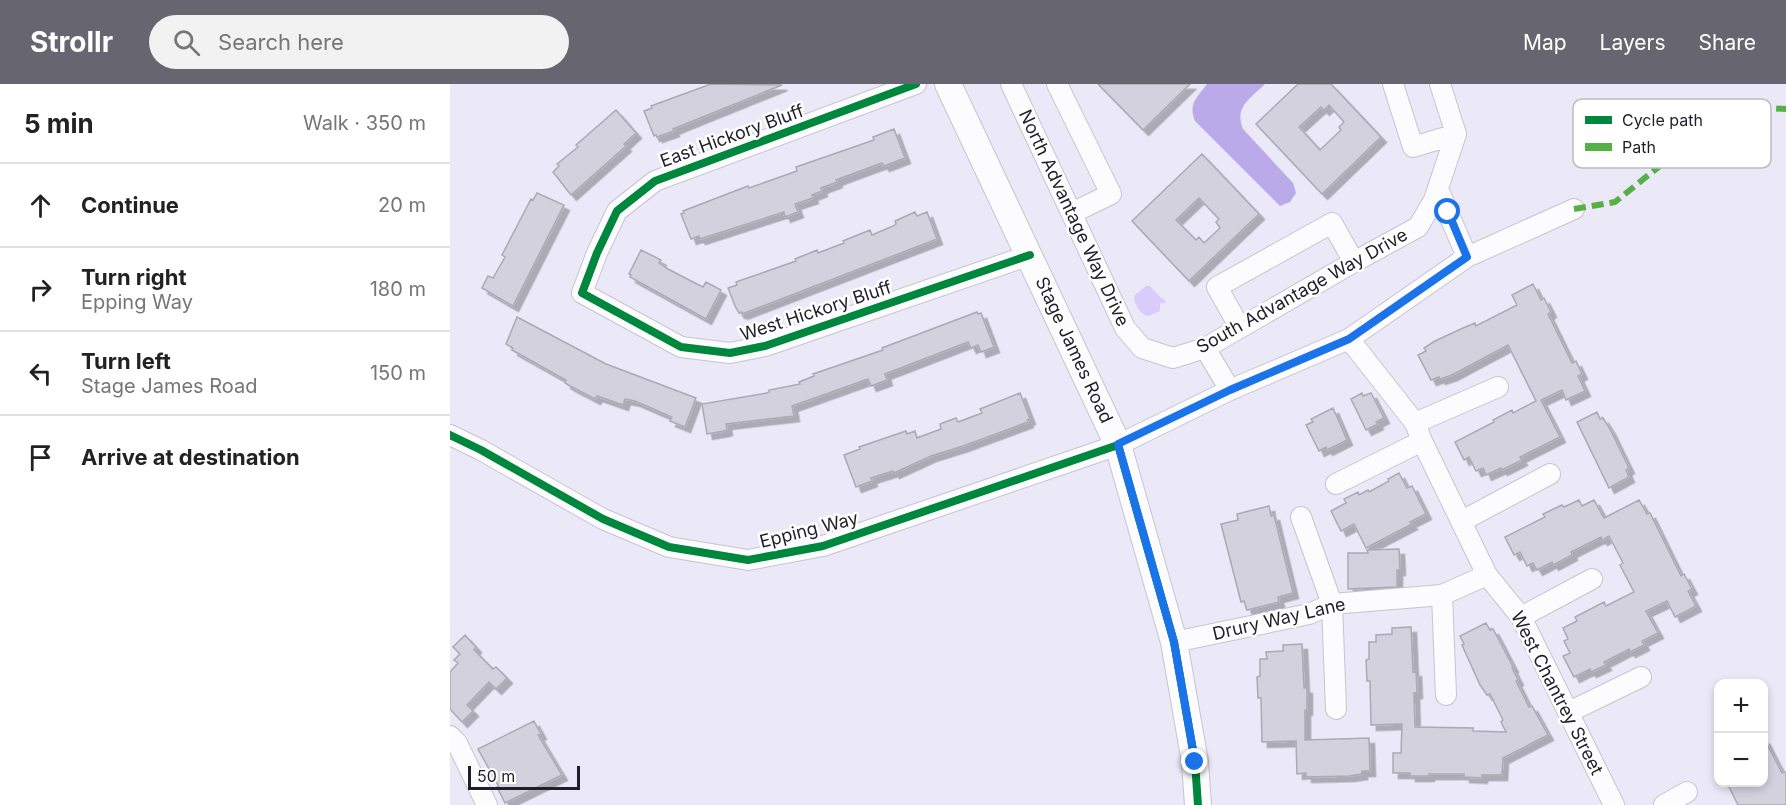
<!DOCTYPE html>
<meta charset="utf-8">
<style>
body{margin:0;font-family:Inter,sans-serif;background:#f2f2f2;color:#222}
.controls{position:absolute;right:18px;bottom:18px;display:grid;overflow:hidden;border-radius:12px;box-shadow:0 3px 9px #0003}
.controls button{width:54px;height:54px;display:grid;place-items:center;padding:0;border:0;border-bottom:2px solid #e0e0e0;background:#fff;color:#222;font:30px sans-serif}
.scale{position:absolute;left:18px;bottom:15px;width:112px;box-sizing:border-box;padding-left:6px;border:3px solid #201e28;border-top:0;font-size:16px;line-height:21px;white-space:nowrap;color:#201e28;-webkit-text-stroke:4px #fff;paint-order:stroke}
.stop{position:absolute;width:18px;height:18px;margin:-14px;border:4px solid #1a73e8;border-radius:50%;background:#fff}
.stop.end{background:#1a73e8;border-color:#fff;box-shadow:0 2px 6px #0008}
.list{margin:0;padding:0;list-style:none}
h2{display:flex;justify-content:space-between;align-items:center;height:78px;margin:0;padding:0 24px;font-size:26px}
h2 small{font-size:20px;font-weight:400;color:#767676}
.list li{display:grid;grid-template-columns:39px 1fr auto;gap:18px;align-items:center;box-sizing:border-box;height:84px;padding:0 24px;border-top:2px solid #e0e0e0}
.list b{display:block;font-size:22px;white-space:nowrap}
.list p{margin:0;font-size:20px;white-space:nowrap;color:#767676}
.list em{font-size:20px;font-style:normal;color:#767676}
.icon{flex:none;width:33px;height:33px;fill:none;stroke:currentColor;stroke-width:2;stroke-linecap:round;stroke-linejoin:round}
.map{position:relative;flex:none;width:1336px;height:721px;overflow:hidden}
header{display:flex;align-items:center;gap:36px;box-sizing:border-box;height:84px;padding:0 30px;background:#676570;color:#fff}
header strong{font-size:28px}
nav{display:flex;gap:33px;margin-inline-start:auto;font-size:21px}
.search{width:420px;height:54px;background:#f2f2f2;display:flex;align-items:center;gap:15px;box-sizing:border-box;padding:0 21px;border-radius:33px;color:#767676;font-size:22px}
main{display:flex}
aside{flex:1;background:#fff}
.map>svg:first-child{display:block}
</style>
<header>
<strong>Strollr</strong>
<div class="search"><svg class="icon" aria-label="search" viewBox="0 0 24 24"><circle cx="10" cy="10" r="6"/><path d="M15 15l6 6"/></svg>Search here</div>
<nav><a>Map</a><a>Layers</a><a>Share</a></nav>
</header>
<main>
<aside>
<h2>5 min<small>Walk · 350 m</small></h2>
<ul class="list">
<li><svg class="icon" aria-label="ahead" viewBox="0 0 24 24"><path d="M12 20V5M6 11l6-6 6 6"/></svg><div><b>Continue</b></div><em>20 m</em></li>
<li><svg class="icon" aria-label="right" viewBox="0 0 24 24"><path d="M7 20v-9h11M14 6l5 5-5 5"/></svg><div><b>Turn right</b><p>Epping Way</p></div><em>180 m</em></li>
<li><svg class="icon" aria-label="left" viewBox="0 0 24 24"><path d="M17 20v-9H6M10 6l-5 5 5 5"/></svg><div><b>Turn left</b><p>Stage James Road</p></div><em>150 m</em></li>
<li><svg class="icon" aria-label="arrive" viewBox="0 0 24 24"><path d="M6 21V4h12l-3 4 3 4H6"/></svg><div><b>Arrive at destination</b></div></li>
</ul>
</aside>
<div class="map">
<svg width="1336" height="721" viewBox="0 0 1336 721">
<defs>
<filter id="shadow"><feDropShadow dx="5.5" dy="5.5" stdDeviation="0" flood-color="#0004"/></filter>
</defs>
<rect width="100%" height="100%" fill="#ebe8f7"/>
<path fill="#d7ccfa" d="M696,202H700L711,214L715,216V219H710V227L698,232C690,230 684,220 684,212Z"/>
<path fill="#baaaea" d="M757,0H815C800,15 784,23 793,45L843,99L846,109L840,118L830,122L745,37C738,19 747,14 757,0Z"/>
<path fill="#d4d1de" stroke="#aca9b4" stroke-width="1.5" fill-rule="evenodd" filter="url(#shadow)" d="M261,0L332,1L223,45L224,47L207,53L206,51L204,52L194,27L202,24L201,22Z
M648,0H740L693,46Z
M848,0H881L931,53L872,110L806,40ZM879,21L894,38L889,43L891,46L870,66L849,43L871,23L874,26Z
M166,26L186,49L174,60L176,62L121,111L103,88L109,82L107,80L128,63L126,61Z
M444,45L455,74L434,82L432,79L386,96L387,98L371,104L372,107L362,111L363,114L345,120L348,128L335,133L334,128L250,155L249,152L241,155L231,130L234,129L233,127L298,102L299,104L347,87L346,83L424,56L423,53Z
M752,70L809,130L739,197L682,137ZM749,114L769,135L766,138L770,144L754,159L749,153L746,156L726,136Z
M87,109L114,121L63,222L32,204L38,192L43,194L55,173L52,171L81,115L83,116Z
M465,128L467,132L477,128L487,155L292,230V228L289,229L285,222L278,204L287,201L286,198L346,177L345,175L367,166L368,169L394,159L393,157L420,146L422,151L443,142L446,140L445,137Z
M191,166L211,176L209,179L218,185L243,198L253,203L256,198L271,206L256,235L180,193L181,191L179,190Z
M1083,200L1091,216L1094,214L1101,228L1098,230L1122,279L1126,277L1132,290L1128,292L1135,307L1116,316L1112,306L1091,316L1110,353L1070,373L1072,376L1052,386L1051,384L1036,391L1033,384L1026,387L1019,373L1014,376L1005,358L1044,338L1043,336L1062,326L1063,329L1086,317L1058,261L1002,291L990,295L989,293L981,296L968,271L976,267L974,264L985,257L1013,244L1025,239L1026,242L1067,221L1062,211Z
M527,228L528,230L531,229L544,263L531,268L528,261L521,264L518,258L435,290L437,296L421,302L418,295L342,322L344,332L276,340L277,346L274,347L257,350L252,320L317,309L319,308V306L350,300L349,298L364,292L363,290L433,266L432,264Z
M67,233L156,280L246,314L235,343L220,337L222,333L185,317L175,315L173,321L147,312L145,315L120,302L115,299L116,296L62,266L63,264L56,260Z
M570,309L580,335L577,336L578,338L513,362L481,372L444,389L443,387L421,394L422,397L406,403L394,371L410,365L409,363L456,347L457,350L465,347L467,354L491,345L490,340L506,334L508,338L532,329L530,325Z
M912,309L913,312L921,309L934,334L926,338L928,340L916,346L901,315Z
M883,324L897,356L877,366L876,363L869,367L856,341L863,338L861,335Z
M1147,328L1150,335L1153,334L1160,345L1179,384L1176,386L1179,393L1159,404L1127,338Z
M949,389L957,404L962,402L976,430L960,438L962,440L916,464L904,440L891,447L881,427L896,419L894,415L908,408L909,411L918,406L919,408L939,397L938,395Z
M1129,416L1132,422L1144,416L1154,434L1189,416L1197,430L1200,429L1231,492L1234,490L1242,505L1238,507L1246,522L1225,533L1217,517L1196,527L1208,549L1192,557L1194,561L1180,568L1179,565L1154,578L1156,581L1141,588L1140,585L1124,593L1113,572L1120,569L1114,557L1118,555L1113,544L1127,537L1125,533L1154,518L1156,522L1184,508L1170,481L1173,479L1159,452L1152,456L1151,453L1121,468L1122,471L1103,481L1102,478L1087,486L1083,479L1077,482L1070,468L1064,471L1055,453L1095,433L1093,430L1112,421L1114,423Z
M819,422L821,432L824,431L843,509L828,513L829,518L797,526L794,517L791,518L771,440L788,436L787,430Z
M949,465L950,486H947V503L898,505V469H918L917,466Z
M1036,539L1040,546L1043,545L1049,556L1063,583L1062,584L1068,596L1066,597L1079,623L1082,622L1098,651L1053,674L1052,691H1032V694L1014,693V690H979V692H960V689H943V669H951L952,640L921,641L920,597H917L916,576L919,575V558H926V551L942,550V544L961,543L963,588L966,587L967,609H964L965,643L1023,644V647L1056,648L1051,638L1053,636L1040,610L1037,611L1030,601L1012,561L1014,560L1010,552Z
M15,551L26,563L24,566L43,585L46,583L57,594L46,605L39,598L17,621L23,627L12,638L0,625V588L8,579L4,576L10,570L3,563Z
M852,560L854,604H857V626H855V656L919,654L920,687H912V690L899,692L856,693V689L847,690L846,657L812,658L811,614H808L807,593L810,592V575H817L816,568L833,567V561Z
M84,637L91,650L88,651L112,691L55,719L47,703H49L28,665Z
M1314,654L1332,689L1336,688V721H1288L1277,699H1314Z"/>
<g fill="none" stroke-linecap="round" stroke-linejoin="round">
<defs>
<path id="minor" d="M466,0L205,97L167,127L147,169L132,209L231,263L280,269L315,262L580,171
M561,0L675,244L692,264L723,274L755,264L904,178L968,143L984,116L1006,50L990,0
M607,0L661,110L622,129
M943,0L963,63L1006,50
M988,105L1017,173
M790,244L767,203L882,139L904,178
M899,255L965,339L972,357L1037,491L1071,533L1164,721
M755,264L780,306
M965,339L1048,303
M0,351L31,366L153,435L219,463L298,476L373,462L668,361L780,306L899,255L1017,173L1124,125
M886,400L972,357
M851,433L882,520L886,625
M1012,437L1100,390
M992,511L996,611
M1071,533L1142,495
M724,558L859,530L882,520L992,511L1037,491
M1119,628L1191,593
M0,652L7,659L37,721
M1214,721L1237,708"/>
<path id="major" d="M498,0L668,361L724,558L745,678L748,721"/>
</defs>
<use href="#minor" stroke="#c7c4d0" stroke-width="22"/>
<use href="#major" stroke="#c7c4d0" stroke-width="28"/>
<use href="#minor" stroke="#fcfcfe" stroke-width="20"/>
<use href="#major" stroke="#fcfcfe" stroke-width="26"/>
<path stroke="#55b145" stroke-width="6" stroke-dasharray="12 6" stroke-linecap="butt" d="M1124,125L1165,118L1236,61L1295,23L1336,25"/>
<defs>
<path id="cycleway" d="M466,0L205,97L167,127L147,169L132,209L231,263L280,269L315,262L580,171
M0,351L31,366L153,435L219,463L298,476L373,462L668,361L724,558L745,678L748,721"/>
</defs>
<use href="#cycleway" stroke="#fff" stroke-width="11"/>
<use href="#cycleway" stroke="#00873e" stroke-width="8"/>
</g>
<g fill="none" stroke-linecap="round" stroke-linejoin="round">
<path stroke="#1a73e8" stroke-width="8" d="M745,678L724,558L668,360L780,306L899,255L1017,173L998,128"/>
</g>
<g text-anchor="middle" stroke-width="5" stroke-linejoin="round" paint-order="stroke">
<g font-size="18" fill="#201e28" stroke="#fff">
<text transform="translate(282 52) rotate(-20)" y="6">East Hickory Bluff</text>
<text transform="translate(624 134) rotate(65)" y="6">North Advantage Way Drive</text>
<text transform="translate(852 207) rotate(-29)" y="6">South Advantage Way Drive</text>
<text transform="translate(366 227) rotate(-18)" y="6">West Hickory Bluff</text>
<text transform="translate(624 266) rotate(65)" y="6">Stage James Road</text>
<text transform="translate(359 446) rotate(-14)" y="6">Epping Way</text>
<text transform="translate(829 535) rotate(-13)" y="6">Drury Way Lane</text>
<text transform="translate(1107 609) rotate(63)" y="6">West Chantrey Street</text>
</g>
</g>
<rect x="1123" y="15" width="198" height="69" rx="9" fill="#fff" stroke="#bcbcbe" stroke-width="1.5"/>
<rect x="1135" y="32" width="27" height="8" fill="#00873e"/>
<rect x="1135" y="59" width="27" height="8" fill="#55b145"/>
<g font-size="16" fill="#201e28">
<text x="1172" y="42">Cycle path</text>
<text x="1172" y="69">Path</text>
</g>
</svg>
<div class="controls">
<button>+</button>
<button>−</button>
</div>
<div class="scale">50 m</div>
<div class="stop" style="left:998px;top:128px"></div>
<div class="stop end" style="left:745px;top:678px"></div>
</div>
</main>
